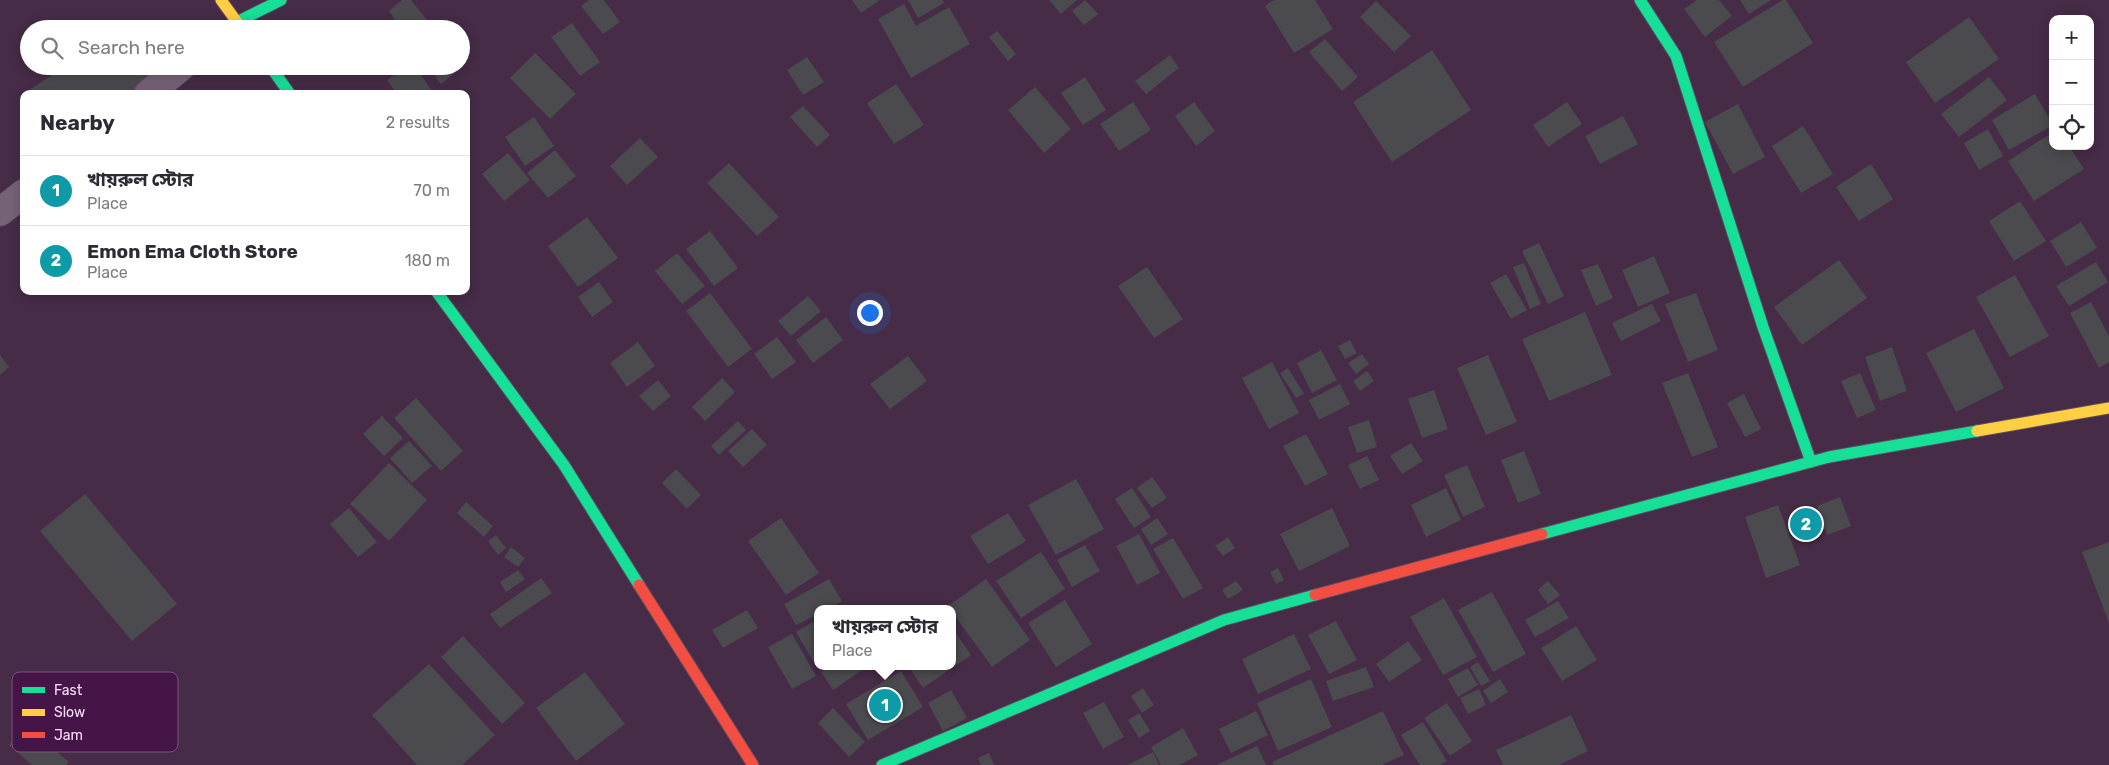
<!DOCTYPE html>
<meta charset="utf-8">
<style>
body{margin:0;font-family:Rubik,"Noto Sans Bengali",sans-serif;background:#f7f7f7;color:#2b2b33}
.controls{position:absolute;right:15px;top:15px;display:grid;overflow:hidden;border-radius:10px;box-shadow:0 2px 12px #0003}
.controls button{width:45px;height:45px;display:grid;place-items:center;padding:0;border:0;border-bottom:1px solid #e1e1e2;background:#fff;color:#2b2b33;font:25px sans-serif}
.you{position:absolute;left:869px;top:312px;width:18px;height:18px;margin:-12px;border:4px solid #fff;border-radius:50%;background:#1a73e8;box-shadow:0 0 0 8px #1a73e833}
.badge{display:grid;place-items:center;width:32px;height:32px;border-radius:50%;background:#0f766e;color:#fff;font-size:16px;font-weight:700}
.pin{position:absolute;translate:-50% -50%;border:2px solid #fff;box-shadow:0 1px 5px #0006}
.popup{position:absolute;left:814px;top:605px;width:142px;height:65px;box-sizing:border-box;display:grid;place-content:center;border-radius:10px;background:#fff;filter:drop-shadow(0 1px 4px #0005);font-size:16px;white-space:nowrap;color:#7c7c81}
.popup b{font-size:19px;color:#2b2b33}
.popup::after{content:'';position:absolute;left:50%;top:100%;margin-left:-10px;border:10px solid transparent;border-top-color:#fff}
.list{margin:0;padding:0;list-style:none}
h2{display:flex;justify-content:space-between;align-items:center;height:65px;margin:0;padding:0 20px;font-size:21px}
h2 small{font-size:16px;font-weight:400;color:#7c7c81}
.list li{display:grid;grid-template-columns:32px 1fr auto;gap:15px;align-items:center;box-sizing:border-box;height:70px;padding:0 20px;border-top:1px solid #e1e1e2}
.list b{display:block;font-size:19px;white-space:nowrap}
.list p{margin:0;font-size:16px;white-space:nowrap;color:#7c7c81}
.list em{font-size:16px;font-style:normal;color:#7c7c81}
.icon{flex:none;width:28px;height:28px;fill:none;stroke:currentColor;stroke-width:2;stroke-linecap:round;stroke-linejoin:round}
.map{position:relative;flex:none;width:2109px;height:765px;overflow:hidden}
.search{position:absolute;background:#fff;box-shadow:0 2px 12px #0003;left:20px;top:20px;width:450px;height:55px;display:flex;align-items:center;gap:12px;box-sizing:border-box;padding:0 18px;border-radius:28px;color:#7c7c81;font-size:19px}
.panel{position:absolute;background:#fff;box-shadow:0 2px 12px #0003;left:20px;top:90px;width:450px;height:205px;border-radius:10px}
.map>svg:first-child{display:block}
</style>
<div class="map">
<svg width="2109" height="765" viewBox="0 0 2109 765">
<rect width="100%" height="100%" fill="#462c47"/>
<path fill="#4b4a4e" d="M402,0H411L430,24L424,29H402L389,11Z
M589,0H604L620,22L603,34L581,6Z
M852,0H880L861,13Z
M908,0H943L944,3L918,18Z
M1049,0H1077L1061,14Z
M1085,0L1098,14L1084,25L1072,11Z
M1274,0H1315L1333,29L1294,53L1265,6Z
M1697,0H1719L1732,16L1705,37L1684,9Z
M1740,0H1771L1749,14Z
M1783,0H1786L1813,43L1743,87L1714,42Z
M1376,1L1411,36L1394,52L1360,17Z
M904,4L916,26L949,7L970,44L911,78L878,19Z
M1969,17L1999,59L1935,103L1906,62Z
M572,23L600,62L580,76L551,37Z
M997,31L1016,54L1008,61L989,37Z
M1325,39L1358,77L1342,91L1309,52Z
M1432,50L1471,110L1392,162L1353,102Z
M535,53L576,94L550,119L510,78Z
M1170,55L1179,68L1146,94L1135,81Z
M807,57L824,82L803,95L787,70Z
M66,66H143L154,84L139,94H23Z
M407,66H415L434,94H397L387,80Z
M427,66H463L441,84Z
M1085,77L1106,110L1083,125L1061,93Z
M1989,77L2007,100L1959,137L1941,114Z
M896,84L924,125L894,144L867,103Z
M1035,87L1071,129L1044,153L1008,110Z
M2035,94L2053,125L2009,150L1992,120Z
M1133,102L1151,130L1119,151L1100,124Z
M1194,102L1215,131L1196,146L1175,116Z
M1567,102L1582,124L1548,147L1533,125Z
M1738,104L1765,157L1733,174L1705,122Z
M803,106L830,135L817,147L790,117Z
M1623,116L1638,144L1600,164L1585,136Z
M534,117L554,146L525,166L505,137Z
M1803,126L1833,174L1801,193L1772,146Z
M1988,129L2003,156L1979,170L1964,143Z
M2053,132V146H2069L2084,169L2034,201L2008,161Z
M640,138L658,157L627,185L610,166Z
M555,150L576,176L548,198L527,173Z
M508,153L530,180L504,201L482,174Z
M729,163L779,217L757,236L707,183Z
M1871,164L1893,199L1859,221L1836,187Z
M2020,201L2046,241L2014,261L1989,221Z
M587,217L618,258L578,287L548,246Z
M2081,222L2097,248L2066,267L2050,241Z
M710,231L738,268L714,286L686,249Z
M1539,243L1564,296L1548,304L1522,251Z
M677,253L705,286L682,304L655,271Z
M1654,256L1670,293L1638,307L1622,270Z
M1839,260L1867,298L1802,345L1774,307Z
M2096,262L2108,282L2069,306L2056,286Z
M1524,263L1541,304L1530,309L1513,267Z
M1598,264L1613,298L1596,306L1581,270Z
M1147,267L1183,319L1154,338L1118,286Z
M1506,274L1527,310L1511,319L1490,283Z
M2015,275L2049,336L2010,357L1976,297Z
M599,282L613,302L592,317L578,297Z
M710,293L752,349L728,367L686,311Z
M1696,293L1718,350L1688,362L1665,304Z
M808,296L821,311L791,336L778,321Z
M2091,302L2109,336V362L2099,368L2070,313Z
M1652,304L1661,321L1621,341L1612,323Z
M1585,312L1612,375L1549,401L1522,339Z
M826,317L843,340L813,363L796,340Z
M1974,329L2004,388L1956,412L1926,353Z
M777,337L796,362L772,379L754,354Z
M1350,340L1357,353L1345,359L1338,346Z
M638,342L655,366L627,387L610,363Z
M1892,347L1907,391L1880,401L1865,357Z
M1321,350L1337,380L1312,393L1297,363Z
M1362,354L1369,364L1356,374L1348,363Z
M0,355L9,367L0,375Z
M1488,355L1517,422L1486,435L1457,368Z
M908,356L927,381L890,409L870,384Z
M1272,362L1299,413L1269,429L1242,378Z
M1288,368L1304,394L1296,398L1280,373Z
M1367,371L1374,381L1360,391L1353,381Z
M1688,373L1718,447L1692,457L1662,383Z
M1860,373L1876,410L1857,418L1841,381Z
M722,378L735,392L705,421L692,407Z
M658,380L671,396L653,411L639,396Z
M1340,384L1350,404L1319,420L1309,400Z
M1434,390L1448,429L1422,438L1408,399Z
M1744,394L1761,429L1745,437L1727,403Z
M416,398L463,451L441,471L394,418Z
M382,416L403,438L384,456L363,434Z
M1369,420L1377,447L1357,453L1348,427Z
M738,421L746,430L719,455L711,446Z
M752,429L767,445L743,467L728,451Z
M1306,434L1328,474L1305,486L1283,446Z
M409,441L432,466L412,483L390,458Z
M1411,443L1423,461L1402,474L1390,456Z
M1524,451L1541,494L1518,503L1501,460Z
M1367,456L1379,480L1360,489L1348,465Z
M389,463L427,500L389,541L350,504Z
M1467,465L1485,507L1463,517L1444,475Z
M676,469L701,495L687,509L662,483Z
M1152,477L1167,498L1152,508L1137,488Z
M1076,479L1104,529L1056,555L1028,505Z
M1132,488L1151,517L1134,528L1115,499Z
M1446,488L1461,520L1426,537L1411,505Z
M85,494L177,604L132,641L40,531Z
M1840,497L1851,526L1827,535L1817,506Z
M466,502L493,526L484,537L457,513Z
M1778,505L1800,565L1766,578L1745,517Z
M349,508L377,542L358,557L330,524Z
M1332,508L1350,546L1299,571L1280,534Z
M1810,508L1818,534L1803,539L1795,514Z
M1008,513L1026,541L988,564L970,536Z
M781,518L819,573L786,595L748,541Z
M1157,518L1168,534L1151,545L1141,529Z
M1139,534L1160,573L1137,585L1116,546Z
M496,535L506,548L498,555L488,541Z
M1228,537L1235,548L1223,556L1215,546Z
M1173,538L1203,588L1183,599L1153,549Z
M2109,542V623L2082,552Z
M1085,545L1100,571L1072,587L1057,560Z
M511,547L525,558L518,567L504,557Z
M1041,552L1065,589L1021,618L996,581Z
M1278,568L1284,580L1276,584L1270,572Z
M518,570L525,579L506,592L500,582Z
M541,578L552,593L500,628L490,614Z
M829,579L842,601L828,609H818V614L796,625L784,604Z
M986,579L1030,640L992,667L952,612V609L948,606Z
M1236,581L1243,590L1228,599L1222,590Z
M1548,581L1560,595L1548,604L1538,590Z
M1492,592L1526,654L1493,672L1458,610Z
M1444,598L1477,657L1443,675L1410,617Z
M1065,600L1092,644L1056,667L1028,623Z
M1558,601L1569,618L1535,637L1525,620Z
M747,610L758,628L723,648L712,630Z
M818,619V669L796,632Z
M1336,621L1357,660L1329,674L1308,635Z
M1576,626L1597,660L1562,681L1541,648Z
M952,627L971,655L923,688L908,666H952Z
M792,634L816,676L792,689L768,647Z
M1294,634L1311,669L1258,694L1242,659Z
M463,636L525,703L502,724L441,657Z
M1408,641L1422,660L1389,682L1376,664Z
M1478,662L1490,681L1481,686L1470,667Z
M429,664L495,735L462,765H417L372,715Z
M831,666H868L833,690L821,672Z
M1366,667L1374,687L1333,701L1326,681Z
M1468,668L1478,685L1458,697L1448,679Z
M901,671L923,707L868,740L846,704Z
M585,672L625,724L576,761L536,708Z
M1311,679L1332,727L1278,751L1257,703Z
M1500,679L1508,692L1491,703L1483,691Z
M1143,688L1154,705L1142,713L1131,696Z
M1479,689L1486,705L1468,714L1460,698Z
M951,690L967,718L943,731L928,703Z
M1104,702L1124,737L1103,749L1083,713Z
M1447,703L1472,741L1450,756L1424,718Z
M833,708L865,742L849,757L818,723Z
M1256,711L1268,735L1231,753L1219,729Z
M1383,711L1404,755L1382,765H1274L1272,762Z
M1139,713L1150,731L1139,738L1128,720Z
M1571,715L1588,751L1559,765H1503L1496,750Z
M1423,722L1447,761L1440,765H1420L1401,735Z
M26,725L69,762L66,765H32L9,745Z
M1183,728L1198,755L1180,765H1161L1151,747Z
M1257,746L1266,765H1216Z
M1153,752L1159,765H1128Z
M989,753L994,765H981L978,758Z"/>
<g fill="none" stroke-linecap="round" stroke-linejoin="round">
<defs>
<path id="street" d="M148,94L182,66
M0,212L24,193"/>
<path id="fast" d="M1640,0L1676,56L1763,327L1811,462
M229,29L237,22L281,0
M270,66L290,94
M436,291L564,465L639,585
M1542,534L1829,457L1977,431
M882,765L1224,620L1315,595"/>
<path id="slow" d="M221,0L242,29
M1977,431L2109,408"/>
<path id="jam" d="M639,585L753,765
M1315,595L1542,534"/>
</defs>
<use href="#street" stroke="#604961" stroke-width="29"/>
<use href="#fast" stroke="#604961" stroke-width="13"/>
<use href="#slow" stroke="#604961" stroke-width="13"/>
<use href="#jam" stroke="#604961" stroke-width="13"/>
<use href="#street" stroke="#756276" stroke-width="28"/>
<use href="#fast" stroke="#16e098" stroke-width="11"/>
<use href="#slow" stroke="#ffcf43" stroke-width="11"/>
<use href="#jam" stroke="#f24e42" stroke-width="11"/>
</g>
<rect x="12" y="672" width="166" height="80" rx="8" fill="#451548" stroke="#7c527e" stroke-width="1"/>
<rect x="22" y="687" width="23" height="6" fill="#16e098"/>
<rect x="22" y="709" width="23" height="7" fill="#ffcf43"/>
<rect x="22" y="732" width="23" height="6" fill="#f24e42"/>
<g font-size="14" fill="#fddffd">
<text x="54" y="695">Fast</text>
<text x="54" y="717">Slow</text>
<text x="54" y="740">Jam</text>
</g>
</svg>
<div class="controls">
<button>+</button>
<button>−</button>
<button><svg class="icon" aria-label="locate" viewBox="0 0 24 24"><circle cx="12" cy="12" r="6"/><path d="M12 2v4M12 18v4M2 12h4M18 12h4"/></svg></button>
</div>
<div class="you"></div>
<div class="pin badge" style="left:885px;top:705px;background:#0f9aa8">1</div>
<div class="popup"><b>খায়রুল স্টোর</b>Place</div>
<div class="pin badge" style="left:1806px;top:524px;background:#0f9aa8">2</div>
<div class="search"><svg class="icon" aria-label="search" viewBox="0 0 24 24"><circle cx="10" cy="10" r="6"/><path d="M15 15l6 6"/></svg>Search here</div>
<section class="panel">
<h2>Nearby<small>2 results</small></h2>
<ul class="list">
<li><span class="badge" style="background:#0f9aa8">1</span><div><b>খায়রুল স্টোর</b><p>Place</p></div><em>70 m</em></li>
<li><span class="badge" style="background:#0f9aa8">2</span><div><b>Emon Ema Cloth Store</b><p>Place</p></div><em>180 m</em></li>
</ul>
</section>
</div>
